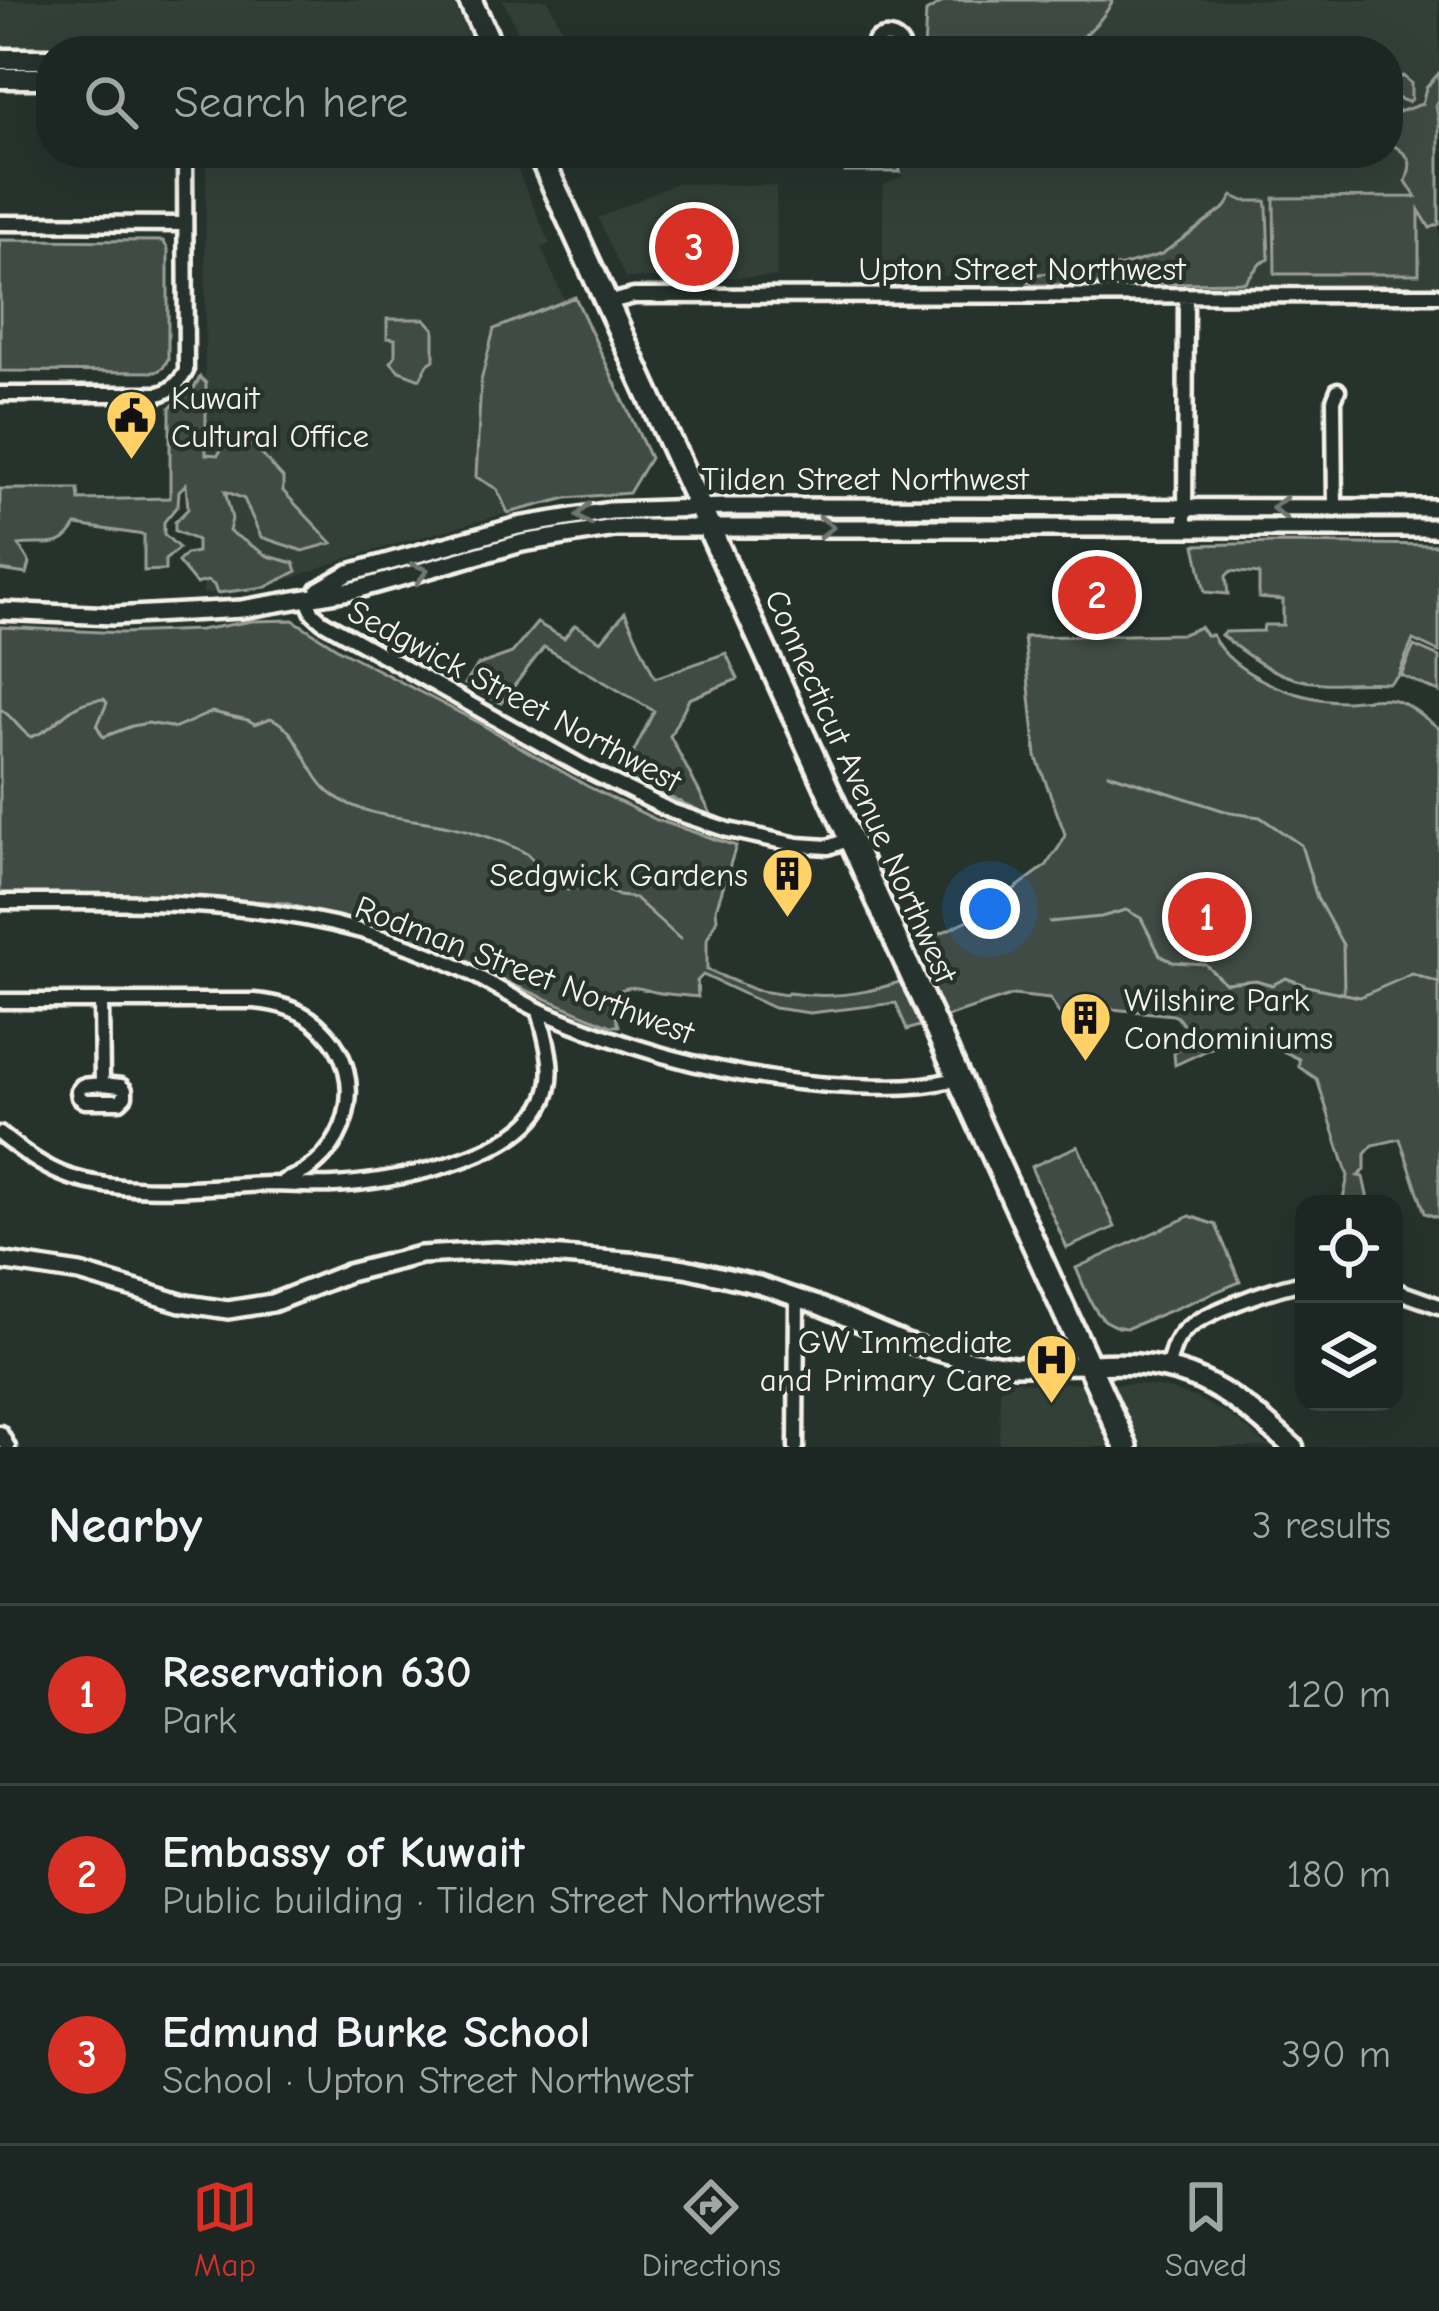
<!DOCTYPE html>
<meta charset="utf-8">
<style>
body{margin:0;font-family:"Comic Neue",sans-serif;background:#252e2a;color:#f1f3f6}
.controls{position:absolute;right:36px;bottom:36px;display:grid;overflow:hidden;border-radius:24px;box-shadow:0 12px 48px #0002}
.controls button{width:108px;height:108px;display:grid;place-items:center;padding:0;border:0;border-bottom:3px solid #3a4340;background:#1c2622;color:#f1f3f6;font:60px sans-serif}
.you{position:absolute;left:990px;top:909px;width:42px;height:42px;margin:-30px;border:9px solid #fff;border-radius:50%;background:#1a73e8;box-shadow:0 0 0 18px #1a73e833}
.badge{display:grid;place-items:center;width:78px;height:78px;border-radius:50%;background:#d93025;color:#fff;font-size:39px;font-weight:700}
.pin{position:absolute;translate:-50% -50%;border:6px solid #fff;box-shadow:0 3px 12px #0006}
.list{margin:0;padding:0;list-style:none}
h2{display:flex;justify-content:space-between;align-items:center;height:156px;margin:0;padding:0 48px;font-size:51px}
h2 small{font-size:39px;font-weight:400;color:#a0a5a5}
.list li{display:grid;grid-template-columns:78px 1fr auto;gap:36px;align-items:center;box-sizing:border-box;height:180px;padding:0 48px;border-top:3px solid #3a4340}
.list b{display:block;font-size:45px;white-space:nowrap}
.list p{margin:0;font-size:39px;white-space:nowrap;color:#a0a5a5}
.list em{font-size:39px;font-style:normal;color:#a0a5a5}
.icon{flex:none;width:66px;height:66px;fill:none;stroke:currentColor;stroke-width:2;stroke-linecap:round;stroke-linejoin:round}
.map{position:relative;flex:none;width:1439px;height:1447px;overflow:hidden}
.search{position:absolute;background:#1c2622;box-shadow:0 12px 48px #0002;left:36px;right:36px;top:36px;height:132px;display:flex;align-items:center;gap:30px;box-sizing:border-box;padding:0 42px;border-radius:48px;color:#a0a5a5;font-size:45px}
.sheet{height:696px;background:#1c2622}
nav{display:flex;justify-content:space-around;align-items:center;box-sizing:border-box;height:168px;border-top:3px solid #3a4340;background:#1c2622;font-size:33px;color:#a0a5a5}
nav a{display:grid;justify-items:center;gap:6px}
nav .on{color:#d93025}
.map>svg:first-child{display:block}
</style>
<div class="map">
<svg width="1439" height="1447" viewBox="0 0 1439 1447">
<rect width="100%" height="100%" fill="#26332d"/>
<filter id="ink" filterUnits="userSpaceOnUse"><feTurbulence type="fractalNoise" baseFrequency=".00833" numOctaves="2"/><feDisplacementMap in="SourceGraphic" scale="24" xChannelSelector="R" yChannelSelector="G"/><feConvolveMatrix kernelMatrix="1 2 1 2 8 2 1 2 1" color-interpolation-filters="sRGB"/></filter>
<g filter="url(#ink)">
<path fill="#333f39" d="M0,0H452L470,38L461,51L0,48Z
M503,0H548L572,49H526Z
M1099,0H1439V284L991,285L950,276L883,277V186L903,175V153H1388V51H1061L1072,47Z
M206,153H510L550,244L541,248L565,301L493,329L481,381L476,476L498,490L508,513L347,558L260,590L203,594L202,397L197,387L205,375Z
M676,183L776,186L777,277L625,278L598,218Z
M1000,1379L1035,1383L1138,1384L1168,1389L1194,1397L1230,1415L1269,1447H999Z"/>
<path fill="#414b45" stroke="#9a9e96" stroke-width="3" d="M946,0H1113C1103,21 1083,38 1064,51H924L926,12Z
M1439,73V101L1436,105L1439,124V224L1430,228L1419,210V274H1275L1274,198L1416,197L1406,181C1415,156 1408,157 1388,141V83L1403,76L1411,83V99L1408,102L1394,97L1389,100L1399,112L1422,104L1426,88Z
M845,153H900V172H845Z
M1233,196L1244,201H1266L1267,207L1269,259L1260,264L1245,282L1033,285L1029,282L1030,275L1122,266L1162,254L1226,207Z
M0,240L163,241L168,249V359L163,368L156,372L0,371Z
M575,297L650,458L629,493L567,498L508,513L497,489L476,477L481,381L494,329Z
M387,319H425L434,329V360L428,364L420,379L399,371L391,362L395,356V339L387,338Z
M200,377L206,383V454L218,455L223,447L253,445L283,478V491L332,543L303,551L261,537L244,499L225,491L232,519L229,531L268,556L294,563L297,571L266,587L217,593L214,585L207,581L196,584L178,562L186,554L197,552V540L175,531V522L188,509L186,484L179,491L178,505L164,522V534L179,548L165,560V570L144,571V535L76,525C61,552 46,541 19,545L30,563L27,574L0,570V489H78L79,500L170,498V407L192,392Z
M1164,513L1169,516L1168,524H736L734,518L737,514Z
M1209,513H1439V526L1205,524L1202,520Z
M1278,543L1439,545V652L1413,640L1398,675L1389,683C1367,681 1345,684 1322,683C1283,682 1251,659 1221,635L1224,632L1263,631L1264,625H1283V600L1259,598V574L1231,571L1226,576L1228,594L1205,592L1195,545Z
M625,612L655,678L726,653L738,679L689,699L670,736L712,816L622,776L654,711L544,647L501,703L465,684L478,665L512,653L537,623L564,638L575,625L601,641Z
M293,620L340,650L481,724L587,786L657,820L736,846L716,909L717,919L707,939V970L755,990L786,995L788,993C847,1001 884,989 939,968L926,940L979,915L1047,865C1052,854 1063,846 1065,834L1036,756L1024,637L1183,634L1200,627L1206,635H1212C1232,675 1299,701 1342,701C1358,701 1375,697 1390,699C1408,702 1424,718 1439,728V1218L1425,1213L1400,1139L1373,1145L1365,1154V1170L1358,1176L1363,1177L1369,1204H1342L1348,1176L1317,1079L1299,1067V1059L1264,1042L1240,1035L1175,1065L1174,1054L1188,1040L1190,1033L1177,1017L1173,1015L1091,1007L1079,1009L1061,1017L1050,999L1013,995L907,1030L896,1003L810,1013L774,1008L703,975L697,981L698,997C684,995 669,995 655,992C639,988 632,984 615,992L613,1007L619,1026H611L452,959L409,938L285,903L172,896L0,894V627L121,633L200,630L252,621Z
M1414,646L1439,657V692L1401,675Z
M1078,1146L1115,1227L1067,1248L1031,1167Z
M1190,1216L1216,1225L1240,1282L1128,1328C1095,1328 1088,1294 1076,1268Z"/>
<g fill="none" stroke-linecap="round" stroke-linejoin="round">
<path stroke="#9fa39b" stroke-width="3" d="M0,709C13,716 18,729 31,737C60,728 65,701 104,699L107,703L97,726L103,737L132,726L148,723L176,728L212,712L248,720L255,724L271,718C304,733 305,775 333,795C370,822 430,817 475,833C492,838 512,845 527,854C535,860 537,869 544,876C550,882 560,886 568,890L593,884L619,896L635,898L680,939
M1108,773L1231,813L1260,817L1301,845L1317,898L1343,945L1344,991
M1050,922L1101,917L1126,910L1141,918L1160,955L1173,962L1205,964L1225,983L1256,980L1272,985L1286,978L1307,986L1360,997L1412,974L1439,983"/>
<defs>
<path id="minor" d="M869,51L876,40C889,33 900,38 904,51
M0,223L185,224
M606,303L634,296L1439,295
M0,394H159C171,391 180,382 186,371L185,153
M1335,508L1334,400L1338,390
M1185,527L1186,295
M306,597L313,613L322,621L584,768L671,811L728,830L798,845L828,847L850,839
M0,902C122,902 242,898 361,931C396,941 430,953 463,969C490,983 515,999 543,1012C641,1054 743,1082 850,1086C887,1087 923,1089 958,1078
M0,1001H254C279,1003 304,1010 322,1029C372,1077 348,1161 284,1181
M101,1001L102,1084
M102,1084L121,1086L125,1090V1096L120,1101H85L79,1097L78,1091L82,1086Z
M0,1134C22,1151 43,1168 70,1177C133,1197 204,1186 270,1184C291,1184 312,1186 334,1185C392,1182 509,1160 541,1107C560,1077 546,1041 539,1010
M1394,1290L1439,1306
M1168,1367C1171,1354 1174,1341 1184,1331C1203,1312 1277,1287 1304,1282
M0,1433L8,1447
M796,1447L797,1297"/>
<path id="tertiary" d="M319,590L349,573L518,526L610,511L726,507L1439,508
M0,611L113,616L242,609L355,590L522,543L615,528H1439
M0,1261L80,1273L181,1303L228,1310L272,1303L348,1273L420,1255L496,1251L640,1262L685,1268L759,1285L815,1304L907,1343L956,1357L1015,1366L1088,1365"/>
<path id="secondary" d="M0,59H51
M0,78H51
M1088,1365C1184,1357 1224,1386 1293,1447"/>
<path id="primary" d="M470,0L493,51
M539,153L1126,1447"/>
</defs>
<use href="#minor" stroke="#f4f1e8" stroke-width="21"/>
<use href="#tertiary" stroke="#f4f1e8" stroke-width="24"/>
<use href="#secondary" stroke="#f4f1e8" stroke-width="27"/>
<use href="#primary" stroke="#f4f1e8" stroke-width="30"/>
<use href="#minor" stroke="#26332d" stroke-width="12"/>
<use href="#tertiary" stroke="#26332d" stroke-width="15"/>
<use href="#secondary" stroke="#26332d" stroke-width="18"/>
<use href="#primary" stroke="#26332d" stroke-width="21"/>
</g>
<defs><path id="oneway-chevron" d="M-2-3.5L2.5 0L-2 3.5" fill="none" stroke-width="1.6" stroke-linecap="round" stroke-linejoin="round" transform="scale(3)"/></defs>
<g stroke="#6e766e">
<use href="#oneway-chevron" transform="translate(1280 508) rotate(180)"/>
<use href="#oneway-chevron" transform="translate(584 515) rotate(173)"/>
<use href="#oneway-chevron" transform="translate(826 527)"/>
<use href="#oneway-chevron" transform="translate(420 572) rotate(-16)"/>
</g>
</g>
<defs>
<symbol id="civic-pin" viewBox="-11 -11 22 30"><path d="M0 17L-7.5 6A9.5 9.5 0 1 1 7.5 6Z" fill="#ffd166" stroke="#26332d"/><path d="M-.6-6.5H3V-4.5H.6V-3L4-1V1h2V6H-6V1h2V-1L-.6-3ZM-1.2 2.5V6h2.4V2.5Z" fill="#111"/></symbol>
<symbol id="building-pin" viewBox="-11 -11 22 30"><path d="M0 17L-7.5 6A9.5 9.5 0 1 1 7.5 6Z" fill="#ffd166" stroke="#26332d"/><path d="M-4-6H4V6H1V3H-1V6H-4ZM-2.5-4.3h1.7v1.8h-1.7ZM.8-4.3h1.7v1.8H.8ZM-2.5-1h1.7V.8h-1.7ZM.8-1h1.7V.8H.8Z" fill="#111"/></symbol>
<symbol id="hospital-pin" viewBox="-11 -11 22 30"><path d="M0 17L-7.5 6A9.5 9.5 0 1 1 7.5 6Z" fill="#ffd166" stroke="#26332d"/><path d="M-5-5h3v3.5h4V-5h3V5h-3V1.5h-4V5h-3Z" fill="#111"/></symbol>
</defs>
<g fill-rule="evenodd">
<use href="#civic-pin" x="102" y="386" width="59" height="81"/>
<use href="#building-pin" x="758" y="844" width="59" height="81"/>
<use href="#building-pin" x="1056" y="988" width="59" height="81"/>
<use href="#hospital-pin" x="1022" y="1330" width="59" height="81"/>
</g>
<g text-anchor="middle" stroke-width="9" stroke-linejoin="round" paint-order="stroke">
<g font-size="33" fill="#f4f1e8" stroke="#26332d">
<text x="1022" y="280">Upton Street Northwest</text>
<text x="865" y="490">Tilden Street Northwest</text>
<text transform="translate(515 695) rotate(28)" y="12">Sedgwick Street Northwest</text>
<text transform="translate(862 786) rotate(66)" y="12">Connecticut Avenue Northwest</text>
<text transform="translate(525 969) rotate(21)" y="12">Rodman Street Northwest</text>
</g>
<g font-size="33" fill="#f4f1e8" stroke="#26332d" text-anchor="start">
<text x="171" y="409">Kuwait<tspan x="171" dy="38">Cultural Office</tspan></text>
<text x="748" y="886" text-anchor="end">Sedgwick Gardens</text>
<text x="1124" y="1011">Wilshire Park<tspan x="1124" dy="38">Condominiums</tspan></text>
<text x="1012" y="1353" text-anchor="end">GW Immediate<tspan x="1012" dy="38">and Primary Care</tspan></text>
</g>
</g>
</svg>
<div class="controls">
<button><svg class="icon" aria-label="locate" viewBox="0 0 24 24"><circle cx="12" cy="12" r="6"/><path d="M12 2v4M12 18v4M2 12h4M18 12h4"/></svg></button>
<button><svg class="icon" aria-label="layers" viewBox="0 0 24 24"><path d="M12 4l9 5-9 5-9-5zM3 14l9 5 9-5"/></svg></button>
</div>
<div class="you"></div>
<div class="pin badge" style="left:1207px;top:917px">1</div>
<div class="pin badge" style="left:1097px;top:595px">2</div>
<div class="pin badge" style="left:694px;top:247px">3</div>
<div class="search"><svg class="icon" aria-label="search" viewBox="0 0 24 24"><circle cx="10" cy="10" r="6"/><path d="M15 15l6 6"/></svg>Search here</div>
</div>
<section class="sheet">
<h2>Nearby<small>3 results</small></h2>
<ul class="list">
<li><span class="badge">1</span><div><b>Reservation 630</b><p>Park</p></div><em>120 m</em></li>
<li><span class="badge">2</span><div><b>Embassy of Kuwait</b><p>Public building · Tilden Street Northwest</p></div><em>180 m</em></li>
<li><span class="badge">3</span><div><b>Edmund Burke School</b><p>School · Upton Street Northwest</p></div><em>390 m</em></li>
</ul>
</section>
<nav>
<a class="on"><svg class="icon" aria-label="map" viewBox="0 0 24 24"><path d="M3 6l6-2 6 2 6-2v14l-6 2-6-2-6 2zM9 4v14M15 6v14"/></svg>Map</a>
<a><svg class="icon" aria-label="directions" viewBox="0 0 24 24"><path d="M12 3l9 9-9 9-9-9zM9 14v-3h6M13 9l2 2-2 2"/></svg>Directions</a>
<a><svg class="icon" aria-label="saved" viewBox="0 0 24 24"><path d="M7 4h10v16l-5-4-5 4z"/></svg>Saved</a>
</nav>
